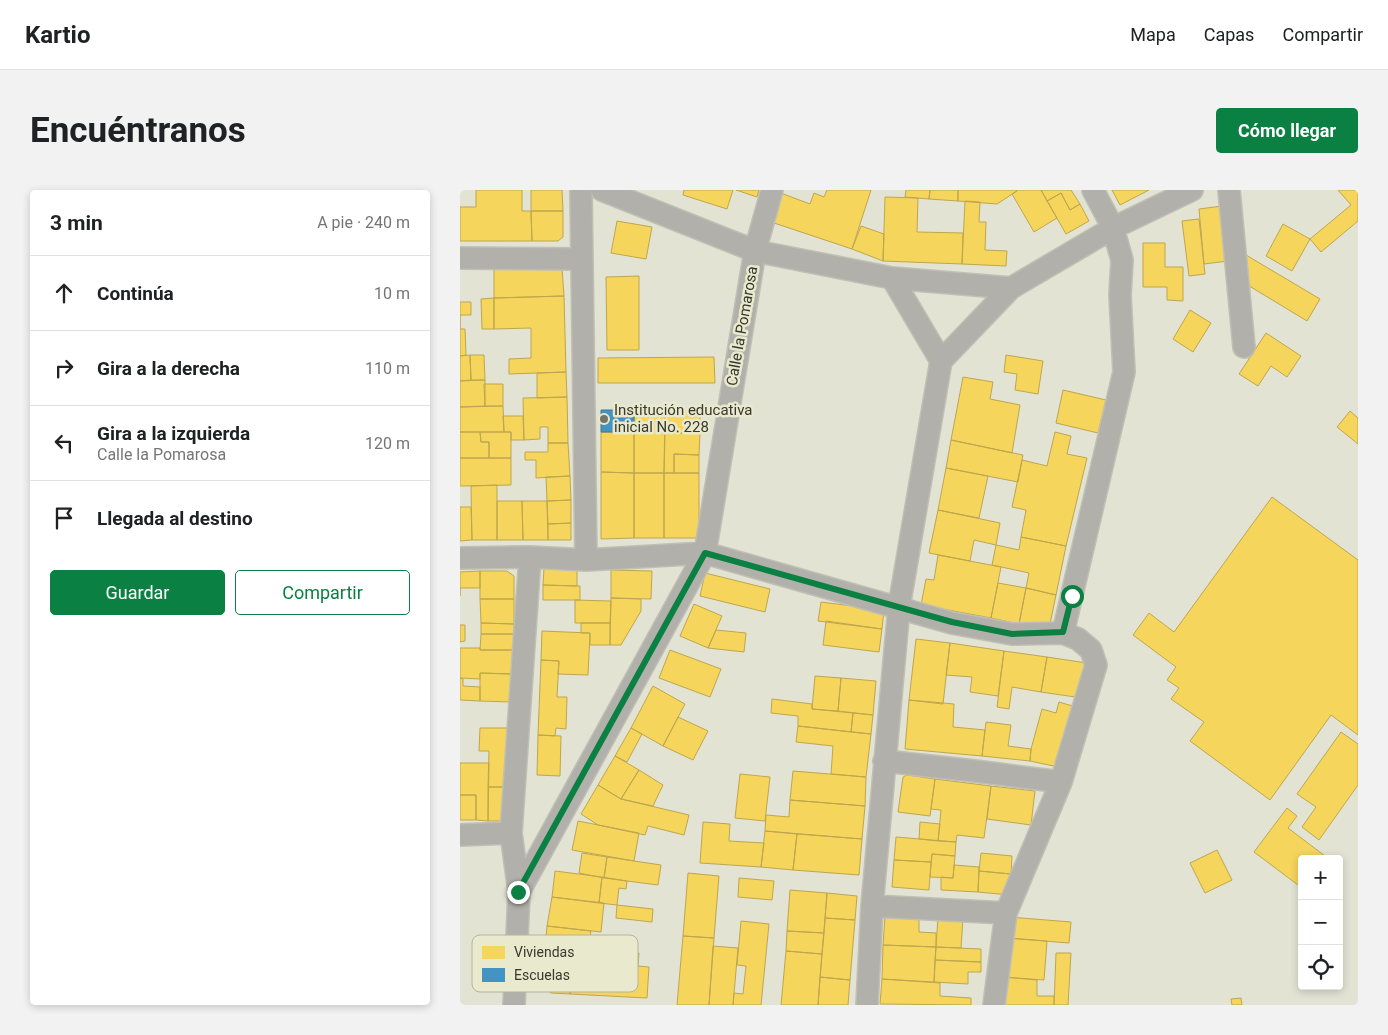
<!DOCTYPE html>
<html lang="es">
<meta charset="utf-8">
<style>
body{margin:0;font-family:Roboto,sans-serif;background:#f2f2f2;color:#202124}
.controls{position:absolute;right:15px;bottom:15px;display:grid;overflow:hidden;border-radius:5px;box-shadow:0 2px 8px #0003}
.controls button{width:45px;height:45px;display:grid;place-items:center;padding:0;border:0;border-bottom:1px solid #e0e0e0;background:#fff;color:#202124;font:25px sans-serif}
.stop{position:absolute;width:15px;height:15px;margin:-11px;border:4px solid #0b8043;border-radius:50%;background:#fff}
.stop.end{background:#0b8043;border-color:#fff;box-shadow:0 1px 5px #0008}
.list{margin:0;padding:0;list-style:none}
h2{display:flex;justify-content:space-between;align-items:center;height:65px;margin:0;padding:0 20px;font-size:21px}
h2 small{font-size:16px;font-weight:400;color:#757577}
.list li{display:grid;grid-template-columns:32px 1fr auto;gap:15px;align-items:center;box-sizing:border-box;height:75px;padding:0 20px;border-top:1px solid #e0e0e0}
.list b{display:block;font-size:19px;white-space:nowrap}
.list p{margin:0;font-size:16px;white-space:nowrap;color:#757577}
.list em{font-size:16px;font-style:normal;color:#757577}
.actions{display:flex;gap:10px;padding:15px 20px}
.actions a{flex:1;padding:11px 0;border:1px solid #0b8043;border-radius:5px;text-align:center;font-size:18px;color:#0b8043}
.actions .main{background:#0b8043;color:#fff}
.icon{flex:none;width:28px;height:28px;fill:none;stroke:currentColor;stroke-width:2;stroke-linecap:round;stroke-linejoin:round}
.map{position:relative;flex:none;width:898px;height:815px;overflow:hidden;border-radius:5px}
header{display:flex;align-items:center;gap:30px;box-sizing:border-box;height:70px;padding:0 25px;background:#fff;border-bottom:1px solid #e0e0e0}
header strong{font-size:24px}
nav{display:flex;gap:28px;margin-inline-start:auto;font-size:18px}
.intro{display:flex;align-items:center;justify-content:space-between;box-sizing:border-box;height:120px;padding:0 30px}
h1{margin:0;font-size:35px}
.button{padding:12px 22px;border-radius:5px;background:#0b8043;color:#fff;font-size:18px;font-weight:700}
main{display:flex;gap:30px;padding:0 30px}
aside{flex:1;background:#fff;border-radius:5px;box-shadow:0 2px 8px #0003}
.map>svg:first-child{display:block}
</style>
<header>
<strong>Kartio</strong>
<nav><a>Mapa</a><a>Capas</a><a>Compartir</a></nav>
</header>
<div class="intro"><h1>Encuéntranos</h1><a class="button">Cómo llegar</a></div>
<main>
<aside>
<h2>3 min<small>A pie · 240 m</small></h2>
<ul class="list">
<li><svg class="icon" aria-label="ahead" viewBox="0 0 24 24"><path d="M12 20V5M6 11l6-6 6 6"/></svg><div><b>Continúa</b></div><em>10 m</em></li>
<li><svg class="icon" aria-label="right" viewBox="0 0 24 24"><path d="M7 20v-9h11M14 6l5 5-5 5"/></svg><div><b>Gira a la derecha</b></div><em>110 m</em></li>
<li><svg class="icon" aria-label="left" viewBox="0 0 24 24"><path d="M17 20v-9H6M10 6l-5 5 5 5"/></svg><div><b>Gira a la izquierda</b><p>Calle la Pomarosa</p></div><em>120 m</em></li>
<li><svg class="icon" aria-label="arrive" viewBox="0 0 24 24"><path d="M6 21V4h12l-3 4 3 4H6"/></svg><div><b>Llegada al destino</b></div></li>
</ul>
<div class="actions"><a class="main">Guardar</a><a>Compartir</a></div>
</aside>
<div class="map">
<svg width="898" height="815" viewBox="0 0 898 815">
<rect width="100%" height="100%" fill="#e3e3d4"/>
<path fill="#f6d55c" stroke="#bda64e" d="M16,0H62V21H71L72,51H0V17H16Z
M71,0H102L103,21H71Z
M224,0H273L267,19L223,5Z
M276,0H299L297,7Z
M367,0H411L392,59L308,31L318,2L350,14L354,3L364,7Z
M446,0H470L469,9L445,7Z
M470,0H498V11L469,9Z
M498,0H557V1L537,14L498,11Z
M581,0H611L620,14L610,20L601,3L587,11Z
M581,0L597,28L574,42L552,4L558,0Z
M652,0H689L660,15Z
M878,0H898V31L861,62L850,49L891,15Z
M601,3L610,20L620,14L629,31L606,44L587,11Z
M425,7L458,8L457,42L503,43L502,74L423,71Z
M505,11L520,12L519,32H526L525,60L547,61L546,76L502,74Z
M762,16L768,71L744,74L739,19Z
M71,21H103V47L98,51H72Z
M739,29L745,84L729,86L722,31Z
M157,31L192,37L186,69L151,63Z
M823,34L850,49L832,81L806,66Z
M401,36L424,44L423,71L392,59Z
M683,53H705V77H723V111L707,110V97H683Z
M786,65L860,109L847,131L786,94Z
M102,78L104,106L34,108V79Z
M179,86V160H147L146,87Z
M104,106L106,182L49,184V169L71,168V138L34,139V108Z
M34,108V139H22L21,109Z
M0,112H11V125H0V139Z
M730,120L751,133L733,162L713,149Z
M0,139H5L6,165L0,166Z
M806,143L841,166L827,187L811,176L798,196L779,184Z
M10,165L11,190L0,191V166Z
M10,165H24L25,190H11Z
M546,165L583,171L578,204L555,200L557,184L544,182Z
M254,167L255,193H138V168Z
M106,182L107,207L77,208V183Z
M503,187L533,192L530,209L560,215L552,263L491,250Z
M25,190V216L0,217V191Z
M24,194H43V216H25Z
M603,200L646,210L638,243L596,233Z
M107,207L108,253H88V237H80V249L64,250L63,208Z
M43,216L44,242H0V217Z
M174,220H205L204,283H174Z
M205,220L240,221V243H205Z
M890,221L898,228V254L877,237Z
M43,226H63L64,250H51V242H44Z
M0,242H20L21,252H29V268H0Z
M20,242H51V268H29V252H21Z
M141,242H174V283L141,282Z
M595,242L611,246L607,264L627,268L606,356L561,347L566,320L552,317L562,270L587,276Z
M205,243H240L239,265L214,264V283H204Z
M491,250L563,265L558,292L486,278Z
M88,253H108L110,286L76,288V270H65V262H88Z
M214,264L239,265V283H214Z
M0,268H51V295L0,296Z
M486,278L528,286L519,328L478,320Z
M141,282L174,283V348L141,349Z
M174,283H204V348H174Z
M204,283H239V348H204Z
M110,286L111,310L87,311L86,287Z
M37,295V350H12L11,296Z
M812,307L898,370V545L871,525L810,610L730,551L744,532L711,509L719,498L707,490L716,477L673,445L689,423L714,442Z
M111,310V333L88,334L87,311Z
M37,311H62L63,350H37Z
M62,311H87L88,350H63Z
M0,317H11L12,350L0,351Z
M478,320L540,333L536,355L514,350L510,371L469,363Z
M111,333V350H88V334Z
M561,347L606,356L596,405L566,398L569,383L532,375L536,355L559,360Z
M478,365L541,377L531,428L461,415L466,389L474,390Z
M84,378L117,379V396L83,395Z
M151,380L192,381L191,409L151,408Z
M20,381V398H0V406V382Z
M20,381H47L54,386V409H20Z
M245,383L310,399L305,422L240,406Z
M538,393L566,398L559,434L531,428Z
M83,395L120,396V410H83Z
M566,398L596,405L589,439L559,434Z
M151,408L181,409V421L161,455H150Z
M20,409H54V434L21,433Z
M115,410L151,411L150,433H115Z
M361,412L424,420L422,439L358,431Z
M234,414L262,426L248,458L220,446Z
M366,431L422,439L419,462L363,455Z
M21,433L54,434V444H21Z
M121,433H150V455H130V443H121Z
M0,435H5V451L0,452Z
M256,440L286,443L284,462L248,458Z
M82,441L130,443L128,485L98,484L99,471L81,470Z
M21,444H54L53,460H20Z
M456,449L490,453L483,514L449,510Z
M490,453L544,461L538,506L510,502L512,487L486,485Z
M0,458H20V460H53L52,484L20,483V489L0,488Z
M210,460L261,479L250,507L199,488Z
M544,461L587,467L581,502L552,497L549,519L537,517Z
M587,467L627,473L622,508L581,502Z
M81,470L99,471L97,507H107L106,539L96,538L95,546L78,545Z
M20,483L52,484V512L20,511Z
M355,486L381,488L378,521L352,519Z
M0,488L3,489V496L20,497V511L0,510Z
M381,488L416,491L413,525L378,521Z
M193,496L225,514L203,556L171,538Z
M312,509L352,514V519L393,523L391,542L338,536V526L311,523Z
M449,510L494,514L493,537L525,540L522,566L445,559Z
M599,512L616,517L598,577L570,571L571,559L582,519L596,523Z
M393,523L413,525L411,544L391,542Z
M218,527L248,541L233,570L203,556Z
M526,532L551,535L548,556L571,559L570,571L522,566Z
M338,536L411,544L406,587L371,584L373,556L336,552Z
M20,538H49L50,597H28L29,561H19Z
M171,538L182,544L167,572L155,566Z
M881,542L898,554V595L859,650L842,637L856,617L837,604Z
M78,545L101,546L100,586L77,585Z
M155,566L179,580L161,609L138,595Z
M0,573H29L28,631L16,630V605H0Z
M179,580L203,595L193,616L161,609Z
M333,581L406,587L405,616L330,610Z
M280,584L310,587L305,631L275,628Z
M447,585L475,589L470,626L438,622L443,587Z
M475,589L531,596L524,648L497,645L496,652L478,651L481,620L471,619Z
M138,595L161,609L229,625L224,645L188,636L185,645L138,635L121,624Z
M531,596L575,601L571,635L527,629Z
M28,597H50V631H28Z
M0,605H16V630H0Z
M330,610L405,616L402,649L305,641L306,625L329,627Z
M827,618L837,626L828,638L869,669H842V698L794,662Z
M118,631L179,643L174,671L112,660Z
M243,632L270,634L269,651L304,653L301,677L240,673Z
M460,632L480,634L478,651L459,649Z
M305,641L337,644L333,680L301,677Z
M337,644L402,649L399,685L333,680Z
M436,647L496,652L495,666L472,664L471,672L434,670Z
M757,660L772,690L745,703L730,673Z
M122,663L147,667L144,688L119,683Z
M521,663L552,666L551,684L519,681Z
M472,664L495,666L493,688L470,687Z
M147,667L201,675L198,695L144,688Z
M434,670L471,672L469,700L432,697Z
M494,675L519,677L518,702L481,700V687L493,688Z
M95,681L142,687L139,713L92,707Z
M519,681L551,684L549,705L518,702Z
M228,683L259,686L254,748L223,746Z
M142,687L167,691L166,699L159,698L157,715L139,713Z
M279,688L314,691L312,710L278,707Z
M330,700L367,703L364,743L327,741Z
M367,703L397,706L395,730L365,728Z
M92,707L144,713L141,742L87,736Z
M157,715L193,719L192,732L156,728Z
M425,727L459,729V742L476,743V757L423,755Z
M478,727L503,728L501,758L476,757Z
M549,727L611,732L609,753L547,748Z
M365,728L395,730L390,790L360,787Z
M281,731L309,734L301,815H273L274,803L283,804L286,776L277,775Z
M87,736L131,741L128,762L85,758Z
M327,741L364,743L362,764L326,761Z
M223,746L254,748L249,815H217Z
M547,748L587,751L584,790L543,787Z
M423,755L476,757L474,792L422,789Z
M253,756L278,758L273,815H249Z
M476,757L521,759V772L475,770Z
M85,758L112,762L110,804L91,803L81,795Z
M326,761L362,764L358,815H321Z
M112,762L154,764V774L163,775L164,762L179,763L178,776L189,777L187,808L110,804Z
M596,763H611L608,815H594Z
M475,770L521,772V782H508V794L474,792Z
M360,787L390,790L388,815H358Z
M543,787L577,790V806H594V815H541Z
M422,789L480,793V806L511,808V815L420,814Z
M781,808L782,815H772L771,809Z"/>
<path fill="#4393c3" stroke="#407896" d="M141,220H174V242H141Z"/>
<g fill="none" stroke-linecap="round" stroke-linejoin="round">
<defs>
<path id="minor" d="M121,0L126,370
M142,0L295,61L432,88L551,98
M769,0L784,157
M0,68L122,69
M432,88L481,171
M0,368L70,367L126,370L245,363L492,433L552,444L603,443L618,449L631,460L636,475L601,592L546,723L534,815
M603,443L664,182L660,105L662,70L653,38L633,0
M424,571L515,581L601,592
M0,645L51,643
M59,702L245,363L295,61L312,0
M412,716L546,723
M54,815L59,702L51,643L70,367
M407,815L412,716L439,417L481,171L551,98L653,38L732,0"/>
</defs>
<use href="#minor" stroke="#bfbfb4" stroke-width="24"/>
<use href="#minor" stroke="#b2b0aa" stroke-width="21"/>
</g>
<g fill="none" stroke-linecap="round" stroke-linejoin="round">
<path stroke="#0b8043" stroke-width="6" d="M58,702L245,363L492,432L552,444L603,442L612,406"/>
</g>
<circle fill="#747468" stroke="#e9e9ce" stroke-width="2" cx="144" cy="229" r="5"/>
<g text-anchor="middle" stroke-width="5" stroke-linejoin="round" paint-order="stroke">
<g font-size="15" fill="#38382e" stroke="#e9e9ce">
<text transform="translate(282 136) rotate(-80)" y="5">Calle la Pomarosa</text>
</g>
<g font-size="15" fill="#38382e" stroke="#e9e9ce" text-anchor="start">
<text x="154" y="225">Institución educativa<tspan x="154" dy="17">inicial No. 228</tspan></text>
</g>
</g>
<rect x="12" y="745" width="166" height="57" rx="8" fill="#e9e9ce" stroke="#b4b49e" stroke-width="1"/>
<rect x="22" y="756" width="23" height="13" fill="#f6d55c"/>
<rect x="22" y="778" width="23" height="14" fill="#4393c3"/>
<g font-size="14" fill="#38382e">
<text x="54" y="767">Viviendas</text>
<text x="54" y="790">Escuelas</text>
</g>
</svg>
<div class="controls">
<button>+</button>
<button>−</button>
<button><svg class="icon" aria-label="locate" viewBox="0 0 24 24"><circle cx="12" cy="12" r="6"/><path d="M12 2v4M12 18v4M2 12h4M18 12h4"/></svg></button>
</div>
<div class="stop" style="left:612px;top:406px"></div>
<div class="stop end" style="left:58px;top:702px"></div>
</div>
</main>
